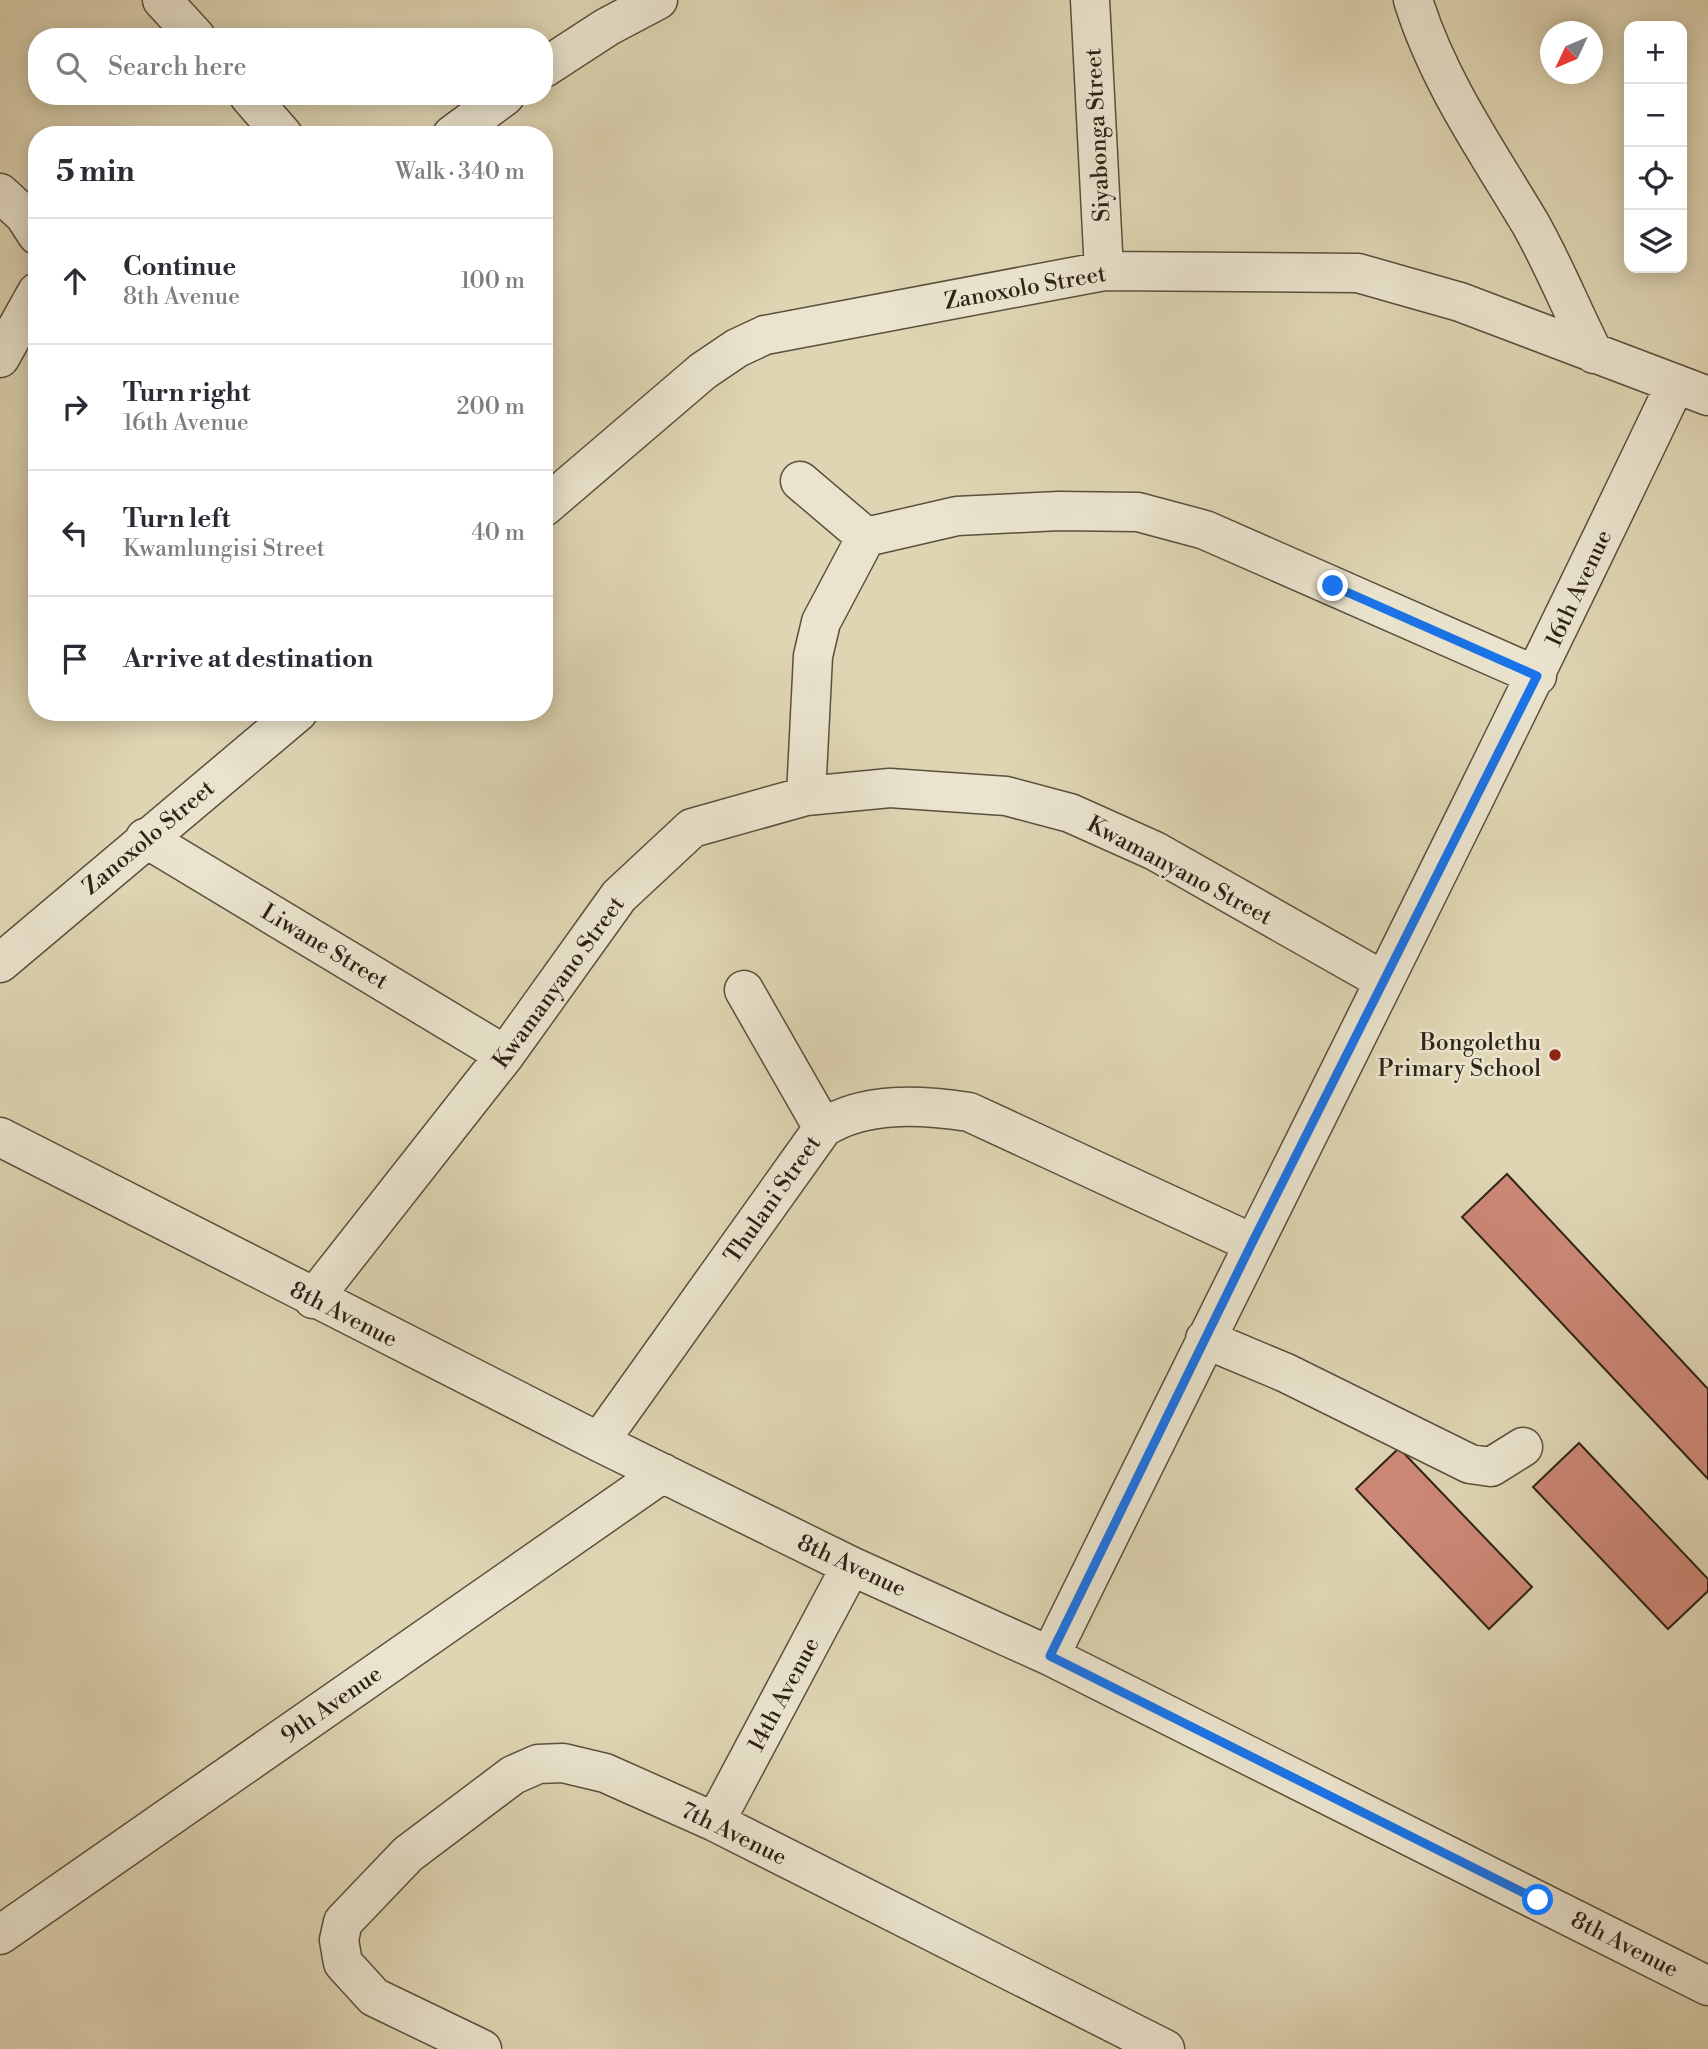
<!DOCTYPE html>
<meta charset="utf-8">
<style>
body{margin:0;font-family:"Libre Bodoni",serif;background:#f2f2f3;color:#2b2b33}
.controls{position:absolute;right:21px;top:21px;display:grid;overflow:hidden;border-radius:14px;box-shadow:0 4px 18px #0003}
.controls button{width:63px;height:63px;display:grid;place-items:center;padding:0;border:0;border-bottom:2px solid #e1e1e2;background:#fff;color:#2b2b33;font:35px sans-serif}
.compass{position:absolute;left:1540px;top:21px;width:63px;height:63px;border-radius:50%;background:#fff;box-shadow:0 4px 18px #0003;rotate:226deg}
.stop{position:absolute;width:21px;height:21px;margin:-16px;border:5px solid #1a73e8;border-radius:50%;background:#fff}
.stop.end{background:#1a73e8;border-color:#fff;box-shadow:0 2px 7px #0008}
.list{margin:0;padding:0;list-style:none}
h2{display:flex;justify-content:space-between;align-items:center;height:91px;margin:0;padding:0 28px;font-size:30px}
h2 small{font-size:23px;font-weight:400;color:#7c7c81}
.list li{display:grid;grid-template-columns:46px 1fr auto;gap:21px;align-items:center;box-sizing:border-box;height:126px;padding:0 28px;border-top:2px solid #e1e1e2}
.list b{display:block;font-size:26px;white-space:nowrap}
.list p{margin:0;font-size:23px;white-space:nowrap;color:#7c7c81}
.list em{font-size:23px;font-style:normal;color:#7c7c81}
.icon{flex:none;width:38px;height:38px;fill:none;stroke:currentColor;stroke-width:2;stroke-linecap:round;stroke-linejoin:round}
.map{position:relative;flex:none;width:1708px;height:2049px;overflow:hidden}
.search{position:absolute;background:#fff;box-shadow:0 4px 18px #0003;left:28px;top:28px;width:525px;height:77px;display:flex;align-items:center;gap:18px;box-sizing:border-box;padding:0 24px;border-radius:28px;color:#7c7c81;font-size:26px}
.panel{position:absolute;background:#fff;box-shadow:0 4px 18px #0003;left:28px;top:126px;width:525px;height:595px;border-radius:28px}
.map>svg:first-child{display:block}
</style>
<div class="map">
<svg width="1708" height="2049" viewBox="0 0 1708 2049">
<rect width="100%" height="100%" fill="#dfd5b3"/>
<filter id="stains"><feTurbulence type="fractalNoise" baseFrequency=".00286" numOctaves="4"/><feColorMatrix values="0 0 0 0 .2 0 0 0 0 .09 0 0 0 0 .02 0 0 0 .5 -.17"/></filter>
<radialGradient id="worn" r=".72"><stop offset=".6" stop-color="#630" stop-opacity="0"/><stop offset="1" stop-color="#630" stop-opacity=".3"/></radialGradient>
<path fill="#cd8776" stroke="#2e2316" stroke-width="2" d="M1507,1174L1708,1389V1479L1462,1217Z
M1579,1443L1708,1579V1591L1668,1629L1533,1487Z
M1399,1448L1532,1587L1489,1629L1356,1489Z"/>
<g fill="none" stroke-linecap="round" stroke-linejoin="round">
<defs>
<path id="minor" d="M162,0L196,37
M1090,0L1104,271
M1413,0C1438,81 1487,151 1530,223C1554,265 1572,311 1594,354
M544,68L607,27L658,0
M249,96L283,135
M452,135L505,96
M0,193L24,215L37,235
M0,358L37,292
M800,481L866,537
M544,507L703,371L737,348L765,335L1104,271L1358,273L1460,302L1708,396
M806,796L813,656L821,622L866,537L957,516L1059,511L1138,512L1205,530L1537,676
M145,838L505,1055
M0,963L298,712
M744,990L823,1128
M0,1137L599,1442L851,1566L1050,1656L1708,1986
M313,1299L505,1055L619,896L692,828L806,796L890,788L1006,796L1070,813L1155,851L1384,981
M1205,1339L1286,1373L1470,1464L1491,1467L1523,1447
M599,1442L823,1128C865,1101 921,1105 969,1112L1252,1243
M1050,1656C1258,1232 1472,811 1675,385
M715,1822L851,1566
M0,1935L663,1473
M482,2049L374,1997L343,1963L339,1940L343,1922L408,1854L513,1775L538,1764L563,1763L605,1773L715,1822L1165,2049"/>
</defs>
<use href="#minor" stroke="#5a503d" stroke-width="41"/>
<use href="#minor" stroke="#eae4ce" stroke-width="38"/>
</g>
<g fill="none" stroke-linecap="round" stroke-linejoin="round">
<path stroke="#1a73e8" stroke-width="9" d="M1333,586L1537,676L1252,1243L1050,1656L1538,1900"/>
</g>
<circle fill="#8f2418" stroke="#eae4ce" stroke-width="2.5" cx="1555" cy="1055" r="7"/>
<g text-anchor="middle" stroke-width="5" stroke-linejoin="round" paint-order="stroke">
<g font-size="23" fill="#2e2316" stroke="#eae4ce">
<text transform="translate(1097 135) rotate(-93)" y="8">Siyabonga Street</text>
<text transform="translate(1025 287) rotate(-10)" y="8">Zanoxolo Street</text>
<text transform="translate(1578 588) rotate(-65)" y="8">16th Avenue</text>
<text transform="translate(148 837) rotate(-40)" y="8">Zanoxolo Street</text>
<text transform="translate(1180 870) rotate(28)" y="8">Kwamanyano Street</text>
<text transform="translate(325 946) rotate(31)" y="8">Liwane Street</text>
<text transform="translate(558 982) rotate(-54)" y="8">Kwamanyano Street</text>
<text transform="translate(772 1199) rotate(-55)" y="8">Thulani Street</text>
<text transform="translate(344 1314) rotate(27)" y="8">8th Avenue</text>
<text transform="translate(852 1565) rotate(25)" y="8">8th Avenue</text>
<text transform="translate(783 1694) rotate(-62)" y="8">14th Avenue</text>
<text transform="translate(331 1704) rotate(-35)" y="8">9th Avenue</text>
<text transform="translate(734 1833) rotate(26)" y="8">7th Avenue</text>
<text transform="translate(1625 1944) rotate(27)" y="8">8th Avenue</text>
</g>
<g font-size="23" fill="#2e2316" stroke="#eae4ce" text-anchor="end">
<text x="1541" y="1050">Bongolethu<tspan x="1541" dy="26">Primary School</tspan></text>
</g>
</g>
<rect width="100%" height="100%" filter="url(#stains)"/>
<rect width="100%" height="100%" fill="url(#worn)"/>
</svg>
<div class="controls">
<button>+</button>
<button>−</button>
<button><svg class="icon" aria-label="locate" viewBox="0 0 24 24"><circle cx="12" cy="12" r="6"/><path d="M12 2v4M12 18v4M2 12h4M18 12h4"/></svg></button>
<button><svg class="icon" aria-label="layers" viewBox="0 0 24 24"><path d="M12 4l9 5-9 5-9-5zM3 14l9 5 9-5"/></svg></button>
</div>
<svg class="compass" viewBox="-18 -18 36 36"><path d="M0-13l5 13h-10z" fill="#e53935"/><path d="M0 13l5-13h-10z" fill="#7c7c81"/></svg>
<div class="stop" style="left:1538px;top:1900px"></div>
<div class="stop end" style="left:1333px;top:586px"></div>
<div class="search"><svg class="icon" aria-label="search" viewBox="0 0 24 24"><circle cx="10" cy="10" r="6"/><path d="M15 15l6 6"/></svg>Search here</div>
<section class="panel">
<h2>5 min<small>Walk · 340 m</small></h2>
<ul class="list">
<li><svg class="icon" aria-label="ahead" viewBox="0 0 24 24"><path d="M12 20V5M6 11l6-6 6 6"/></svg><div><b>Continue</b><p>8th Avenue</p></div><em>100 m</em></li>
<li><svg class="icon" aria-label="right" viewBox="0 0 24 24"><path d="M7 20v-9h11M14 6l5 5-5 5"/></svg><div><b>Turn right</b><p>16th Avenue</p></div><em>200 m</em></li>
<li><svg class="icon" aria-label="left" viewBox="0 0 24 24"><path d="M17 20v-9H6M10 6l-5 5 5 5"/></svg><div><b>Turn left</b><p>Kwamlungisi Street</p></div><em>40 m</em></li>
<li><svg class="icon" aria-label="arrive" viewBox="0 0 24 24"><path d="M6 21V4h12l-3 4 3 4H6"/></svg><div><b>Arrive at destination</b></div></li>
</ul>
</section>
</div>
